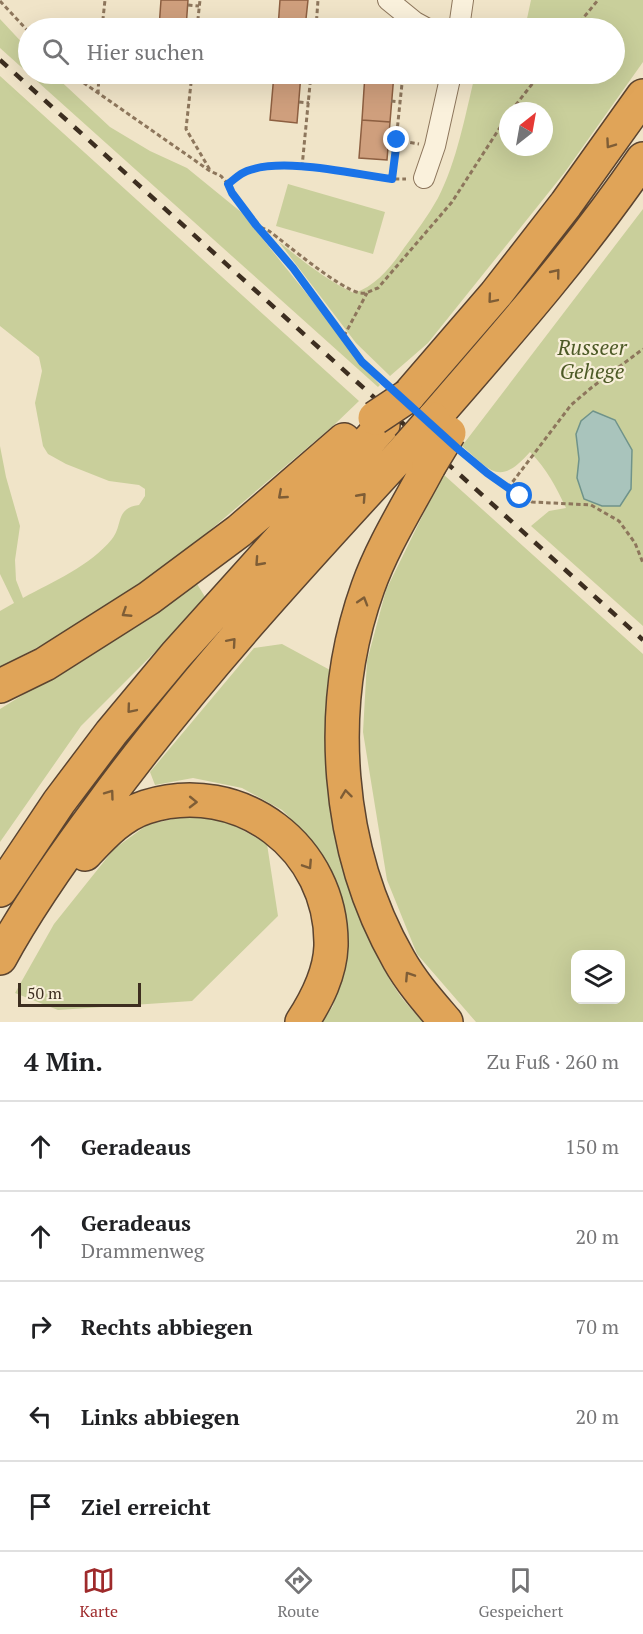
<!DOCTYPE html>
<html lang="de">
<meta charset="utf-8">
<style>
body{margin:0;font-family:"PT Serif",serif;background:#f6f6f6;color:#202124}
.controls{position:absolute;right:18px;bottom:18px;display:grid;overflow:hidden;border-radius:12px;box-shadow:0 6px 24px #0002}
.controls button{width:54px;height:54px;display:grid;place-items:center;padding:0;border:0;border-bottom:2px solid #e0e0e0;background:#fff;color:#202124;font:30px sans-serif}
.compass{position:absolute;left:499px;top:102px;width:54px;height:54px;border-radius:50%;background:#fff;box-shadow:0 6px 24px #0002;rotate:31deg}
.scale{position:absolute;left:18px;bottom:15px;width:123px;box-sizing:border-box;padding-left:6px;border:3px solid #3d2e20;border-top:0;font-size:16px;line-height:21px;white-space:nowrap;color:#3d2e20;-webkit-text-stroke:4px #f7eed8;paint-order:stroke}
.stop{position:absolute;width:18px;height:18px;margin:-14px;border:4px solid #1a73e8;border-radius:50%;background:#fff}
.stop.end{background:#1a73e8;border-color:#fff;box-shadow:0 2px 6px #0008}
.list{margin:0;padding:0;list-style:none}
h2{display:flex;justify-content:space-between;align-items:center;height:78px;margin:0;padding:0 24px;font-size:26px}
h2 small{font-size:20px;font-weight:400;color:#757577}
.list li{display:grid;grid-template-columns:39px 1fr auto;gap:18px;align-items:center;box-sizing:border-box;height:90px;padding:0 24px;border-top:2px solid #e0e0e0}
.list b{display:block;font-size:22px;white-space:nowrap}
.list p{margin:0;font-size:20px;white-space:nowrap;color:#757577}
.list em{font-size:20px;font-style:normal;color:#757577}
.icon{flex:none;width:33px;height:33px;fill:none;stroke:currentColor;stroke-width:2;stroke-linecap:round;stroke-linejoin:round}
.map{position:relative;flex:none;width:643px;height:1022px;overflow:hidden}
.search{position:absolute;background:#fff;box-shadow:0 6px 24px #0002;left:18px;right:18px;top:18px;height:66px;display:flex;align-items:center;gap:15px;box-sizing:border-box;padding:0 21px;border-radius:33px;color:#757577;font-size:22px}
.sheet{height:528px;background:#fff}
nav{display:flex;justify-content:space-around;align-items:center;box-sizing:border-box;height:84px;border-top:2px solid #e0e0e0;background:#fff;font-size:16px;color:#757577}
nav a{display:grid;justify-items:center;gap:3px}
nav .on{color:#9e2a2b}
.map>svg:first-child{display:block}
</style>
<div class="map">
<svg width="643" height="1022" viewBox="0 0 643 1022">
<rect width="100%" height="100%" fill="#f0e4c8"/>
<path fill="#c9cf9b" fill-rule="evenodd" d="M531,0H643V62L565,172L428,343L390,376L356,343L279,242C303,261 326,280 354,293C376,286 391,267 404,248C416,232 428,216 438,198C457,161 465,116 475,75L505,79L508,74H614V28H525ZM508,111H544V147H508Z
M0,19L28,49V74H53L110,127L150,151L187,168L241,212L335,329L356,359L380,385L378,387L0,48Z
M0,76L359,401L334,425L176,559L80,625L0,667V611L14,603L0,574V446L6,477L20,526L15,560L16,580L23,598C54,581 90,566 112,539C123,526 115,508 139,505L145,496V489L139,485L109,481L66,464L48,454L43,446L35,403L42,371L39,357L0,326Z
M288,184L385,212L373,254L276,226Z
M643,209V626L531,526L549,511L566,508C556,487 547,469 530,452C499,487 491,471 462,446ZM615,420L632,450L631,489L602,506L591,501L577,478L579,459L576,434Z
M443,474L643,654V1022H476L417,954L387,880L363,732L367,661L386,590ZM576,954H620V999H576Z
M197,584L207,600L81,726L0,842V709L118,636Z
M282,644L330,670C330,702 329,734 330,766C333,840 357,932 399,994C406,1004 415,1013 423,1022H322L333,1006L344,955L336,887L310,838L282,810L242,788L193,778L155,785L150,772L254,648Z
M190,815L230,823L267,844L278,916L192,1001L58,1010L15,993L54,924L114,849L147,825Z"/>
<path fill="#a9c4bc" stroke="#6f938a" stroke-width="1.5" d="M593,411L615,420L632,450L631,489L620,506H602L584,499L577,478L579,459L576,434L581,421Z"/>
<path fill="#cf9f7d" stroke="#8d5f41" stroke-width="1.5" d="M161,0H188L186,28H159Z
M280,0H308L305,28H278Z
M274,74H301L297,123L270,120Z
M365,74H394L390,122L362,120Z
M362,120L390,122L387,160L359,158Z"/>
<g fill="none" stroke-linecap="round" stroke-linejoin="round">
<defs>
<path id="minor" d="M388,0L415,22L426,28
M459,28L463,0
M424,178L435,146L451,74"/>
<path id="motorway" d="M408,396L496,294L566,204L643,96
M433,419C506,335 580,251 643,159
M429,466C408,506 383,545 368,587C325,707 336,850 399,960C412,983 429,1002 446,1022
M0,686L45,664L149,598L239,531L344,440
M85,854C103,835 121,815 146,807C240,777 333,848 331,946C330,974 317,999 302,1022
M0,890L59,802L111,733L176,655L383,425
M0,958C28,906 63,857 98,810C192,681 300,564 408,447"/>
</defs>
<use href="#minor" stroke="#8d765c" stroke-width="22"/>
<use href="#motorway" stroke="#5b4430" stroke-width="36"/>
<path stroke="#8d765c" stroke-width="3" stroke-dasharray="4.5 3" stroke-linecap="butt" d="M0,1L28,31
M188,5L199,6
M306,27L316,28
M102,28L105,0
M197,28L200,0
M316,28L318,0
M575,28L598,0
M71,74L210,171L221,176L228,184L232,193L256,225L269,231C288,245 338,288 360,293C367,294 372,290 378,288L452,202L508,115
M192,74L186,129L210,170
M98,94L99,74
M391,101L400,102
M299,102L309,103
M511,111L540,74
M388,139L419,144
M302,167L311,74
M392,179L403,74
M228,184C235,179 239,173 247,171C283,157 353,174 392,179H406
M257,226L293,268L362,361L386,383
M344,336L367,293
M464,454L487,473L532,502L591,505L619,521L635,543L643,563
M508,488L571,405L591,388L643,349"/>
<use href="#minor" stroke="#faf1dc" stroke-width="20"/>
<use href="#motorway" stroke="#e0a458" stroke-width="33"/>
<path stroke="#3d2e20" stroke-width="4.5" stroke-dasharray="10 10" stroke-linecap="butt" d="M0,60L643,640"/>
<defs>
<path id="motorway-bridge" d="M375,418L408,396
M408,447L433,419
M429,466L449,433"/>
</defs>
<use href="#motorway-bridge" stroke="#5b4430" stroke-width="36" stroke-linecap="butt"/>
<use href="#motorway-bridge" stroke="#e0a458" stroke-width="33"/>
</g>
<defs><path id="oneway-chevron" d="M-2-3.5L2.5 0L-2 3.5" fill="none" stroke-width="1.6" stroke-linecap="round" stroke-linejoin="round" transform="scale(1.5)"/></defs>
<g stroke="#7e5d36">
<use href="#oneway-chevron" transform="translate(610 144) rotate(125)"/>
<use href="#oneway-chevron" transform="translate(556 273) rotate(-51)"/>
<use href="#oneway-chevron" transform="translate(492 299) rotate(130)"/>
<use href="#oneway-chevron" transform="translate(282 495) rotate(139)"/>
<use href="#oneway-chevron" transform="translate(362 497) rotate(-48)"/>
<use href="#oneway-chevron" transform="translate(259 562) rotate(132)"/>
<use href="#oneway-chevron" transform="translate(363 601) rotate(-73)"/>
<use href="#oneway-chevron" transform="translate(126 613) rotate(147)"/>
<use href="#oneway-chevron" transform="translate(232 642) rotate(-49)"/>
<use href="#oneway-chevron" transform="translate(131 709) rotate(130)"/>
<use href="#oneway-chevron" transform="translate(110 794) rotate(-54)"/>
<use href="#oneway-chevron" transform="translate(346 794) rotate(-97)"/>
<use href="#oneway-chevron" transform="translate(193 802) rotate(1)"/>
<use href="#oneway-chevron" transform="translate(308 865) rotate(57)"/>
<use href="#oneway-chevron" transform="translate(409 976) rotate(-123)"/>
</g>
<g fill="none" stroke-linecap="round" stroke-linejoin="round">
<path stroke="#1a73e8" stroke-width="8" d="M397,140L392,179C353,174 283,157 247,171C239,174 235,179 228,184L232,193L256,225L293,268L362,362L457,448L487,473L520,496"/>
</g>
<g text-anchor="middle" stroke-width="4.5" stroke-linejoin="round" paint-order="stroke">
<g font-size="21" font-style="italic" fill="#4d5a26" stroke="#f7eed8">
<text x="592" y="355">Russeer<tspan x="592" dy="24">Gehege</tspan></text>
</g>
</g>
</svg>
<div class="controls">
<button><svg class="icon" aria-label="layers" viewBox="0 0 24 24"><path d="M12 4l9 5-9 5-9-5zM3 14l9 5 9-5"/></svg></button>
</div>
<svg class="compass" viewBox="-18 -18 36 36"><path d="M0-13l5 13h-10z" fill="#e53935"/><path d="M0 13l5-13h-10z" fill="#757577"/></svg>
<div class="scale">50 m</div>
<div class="stop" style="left:520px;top:496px"></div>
<div class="stop end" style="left:397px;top:140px"></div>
<div class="search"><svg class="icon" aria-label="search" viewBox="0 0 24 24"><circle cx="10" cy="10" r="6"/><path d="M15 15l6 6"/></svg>Hier suchen</div>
</div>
<section class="sheet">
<h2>4 Min.<small>Zu Fuß · 260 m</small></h2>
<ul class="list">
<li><svg class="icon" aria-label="ahead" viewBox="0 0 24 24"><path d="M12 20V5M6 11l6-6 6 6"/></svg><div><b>Geradeaus</b></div><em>150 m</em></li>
<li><svg class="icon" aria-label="ahead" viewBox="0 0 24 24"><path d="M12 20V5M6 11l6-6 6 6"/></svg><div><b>Geradeaus</b><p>Drammenweg</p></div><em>20 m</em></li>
<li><svg class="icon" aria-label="right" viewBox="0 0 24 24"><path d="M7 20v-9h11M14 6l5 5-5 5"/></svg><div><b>Rechts abbiegen</b></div><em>70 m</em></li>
<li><svg class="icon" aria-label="left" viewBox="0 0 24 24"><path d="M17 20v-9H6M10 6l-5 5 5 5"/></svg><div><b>Links abbiegen</b></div><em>20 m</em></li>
<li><svg class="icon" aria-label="arrive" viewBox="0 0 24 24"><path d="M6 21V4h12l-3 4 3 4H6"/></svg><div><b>Ziel erreicht</b></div></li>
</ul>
</section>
<nav>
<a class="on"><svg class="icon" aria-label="map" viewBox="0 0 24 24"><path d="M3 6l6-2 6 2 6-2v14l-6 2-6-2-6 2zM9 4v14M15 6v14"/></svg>Karte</a>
<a><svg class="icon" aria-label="directions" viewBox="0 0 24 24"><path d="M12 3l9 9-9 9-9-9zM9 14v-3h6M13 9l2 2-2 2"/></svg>Route</a>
<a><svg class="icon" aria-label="saved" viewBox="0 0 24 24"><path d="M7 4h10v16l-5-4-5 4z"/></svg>Gespeichert</a>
</nav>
